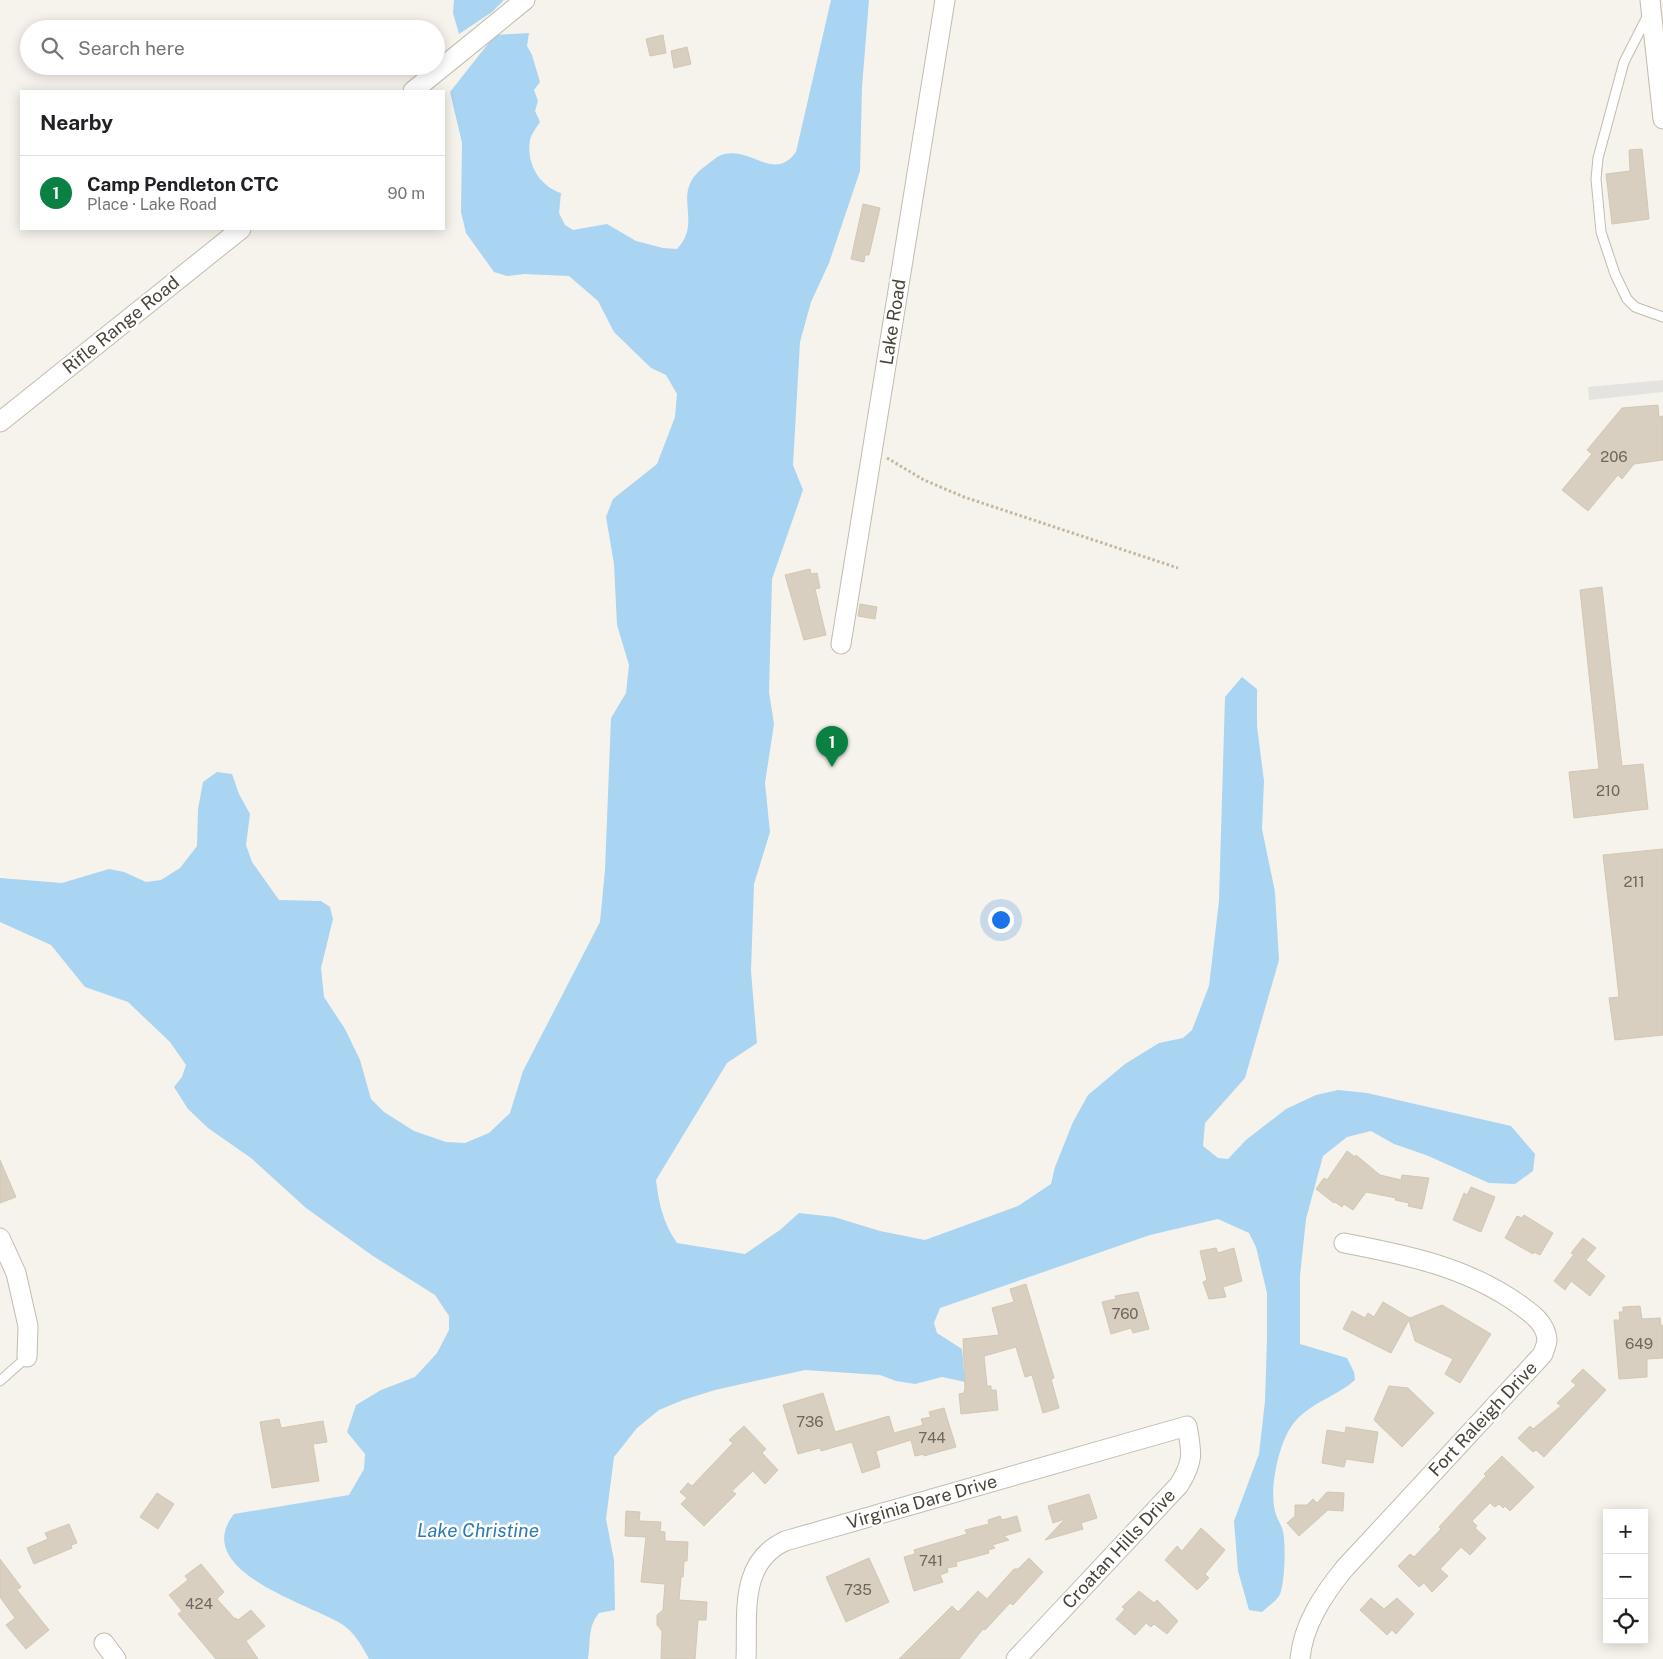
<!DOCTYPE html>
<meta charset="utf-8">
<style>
body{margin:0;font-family:"Public Sans",sans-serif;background:#f6f6f6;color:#202124}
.controls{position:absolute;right:15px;bottom:15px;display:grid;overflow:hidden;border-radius:0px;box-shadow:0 2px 12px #0003}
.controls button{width:45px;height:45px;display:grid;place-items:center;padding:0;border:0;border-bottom:1px solid #e0e0e0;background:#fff;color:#202124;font:25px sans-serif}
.you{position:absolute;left:1000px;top:919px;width:18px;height:18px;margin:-12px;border:4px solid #fff;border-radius:50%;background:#1a73e8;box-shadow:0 0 0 8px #1a73e833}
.badge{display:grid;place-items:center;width:32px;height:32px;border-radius:50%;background:#0b8043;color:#fff;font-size:16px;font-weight:700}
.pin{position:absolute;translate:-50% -41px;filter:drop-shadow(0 1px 2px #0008)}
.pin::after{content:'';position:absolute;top:26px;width:18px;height:15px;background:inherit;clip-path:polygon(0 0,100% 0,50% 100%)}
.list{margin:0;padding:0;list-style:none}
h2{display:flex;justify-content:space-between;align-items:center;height:65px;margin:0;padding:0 20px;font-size:21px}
h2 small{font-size:16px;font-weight:400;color:#757577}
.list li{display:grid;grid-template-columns:32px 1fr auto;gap:15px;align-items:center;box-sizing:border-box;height:75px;padding:0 20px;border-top:1px solid #e0e0e0}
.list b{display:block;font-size:19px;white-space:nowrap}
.list p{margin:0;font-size:16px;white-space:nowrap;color:#757577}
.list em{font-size:16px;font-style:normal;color:#757577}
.icon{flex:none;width:28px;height:28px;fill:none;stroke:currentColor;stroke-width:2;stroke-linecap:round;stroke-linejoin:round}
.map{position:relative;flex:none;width:1663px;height:1659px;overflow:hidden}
.search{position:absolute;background:#fff;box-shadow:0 2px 12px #0003;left:20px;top:20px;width:425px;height:55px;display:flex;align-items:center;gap:12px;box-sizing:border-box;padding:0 18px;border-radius:28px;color:#757577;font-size:19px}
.panel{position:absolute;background:#fff;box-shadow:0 2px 12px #0003;left:20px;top:90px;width:425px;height:140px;border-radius:0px}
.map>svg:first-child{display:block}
</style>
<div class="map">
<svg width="1663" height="1659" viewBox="0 0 1663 1659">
<rect width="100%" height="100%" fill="#f6f3ec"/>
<path fill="#e5e3e0" d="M1663,380V392L1589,400L1588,387Z"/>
<path fill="#a9d4f2" d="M454,0H504L492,12L459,34L453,13Z
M831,0H869L862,87L860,171L829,263L811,302L800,342L793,465L803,490L772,579L769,692L774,724L765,783L770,832L754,884L751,971L757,1043L727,1063L656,1180C659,1204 663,1223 677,1243L745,1254L780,1230L799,1213L834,1217L880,1231L925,1240L1018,1206L1051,1184L1055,1167L1073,1122L1088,1095L1125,1064L1159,1043L1183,1038L1192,1030L1209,986L1219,901L1225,697L1242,677L1257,689V726L1264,781L1262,829L1275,892L1279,960L1245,1078L1205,1123L1203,1146L1218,1158L1228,1159L1246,1140L1286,1109L1316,1095L1338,1090L1367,1093L1511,1126L1535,1154L1533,1171L1515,1184L1489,1183L1426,1155L1394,1144L1371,1131L1347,1137L1323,1156L1306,1219L1300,1276V1344L1347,1358L1354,1372L1355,1380C1336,1397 1309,1403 1293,1424C1279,1442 1269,1488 1275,1511C1276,1518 1282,1525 1283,1532C1286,1543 1285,1587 1279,1596C1275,1602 1267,1607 1262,1612L1249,1610L1238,1571L1234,1521L1259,1454L1265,1401L1267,1339V1293L1256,1247L1249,1233L1218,1219L1150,1235L940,1308L934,1323L937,1333L962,1349L965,1382L942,1377L915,1384L896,1381L880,1375L805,1370L715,1390L683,1400L659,1410L637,1428L614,1457L606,1519L614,1560L615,1610L599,1613C587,1628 591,1641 588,1659H369C362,1646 354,1631 340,1623C306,1603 190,1570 234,1514L349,1495L364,1469L365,1454L347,1432L356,1405L381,1390L415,1377L437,1353L449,1330V1316L435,1295L373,1256L306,1208L251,1158L208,1128L188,1109L174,1087L182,1077L186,1065L170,1042L128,1002L85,987L51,945L0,922V878L62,883L109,869L124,872L146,882L161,880L180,868L197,846L198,809L203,782L217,772L232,774L239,794L250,814L246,845L252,862L279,900L321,901L330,907L333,919L321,968L324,997L345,1029L360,1060L371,1099L384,1112L414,1131L446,1142L465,1143L489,1133L510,1113L523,1071L600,922L605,870L611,718L626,693L629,665L617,625L614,564L606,517L613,499L657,464L675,417L677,394L666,375L651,368L614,332L598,301L569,276L524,274L507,276L494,272L466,233L461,212L462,143L450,92L495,35L529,33L527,46L532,55L540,82L534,90L538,101L535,111L540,122C537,127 531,134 530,140C526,163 539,186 561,193L559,213L565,225L573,230L607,224L636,241L663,248L677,249C705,220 667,192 707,165C711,162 715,158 719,156C749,143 773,184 796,152Z"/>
<path fill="#d8cfc1" stroke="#d3c7b4" d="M663,35L666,53L650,56L646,39Z
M687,47L691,64L674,68L671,51Z
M1642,149L1649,219L1612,224L1606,174L1630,171L1629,150Z
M863,204L880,208L869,255H865L864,262L851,259Z
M1658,405L1659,417L1663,416V460L1634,464L1622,479L1618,475L1588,511L1562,490L1592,454L1587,450L1622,408Z
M810,569L811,574L817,573L820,588L815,589L826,635L804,640L785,575Z
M1602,587L1622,766L1643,764L1648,809L1574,818L1569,772L1599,769L1580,590Z
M860,604L877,607L875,619L858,616Z
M1663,849V1035L1615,1040L1609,998L1619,997L1603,855Z
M1347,1151L1355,1157L1356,1155L1380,1175L1401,1180L1402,1175L1429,1178L1422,1209L1408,1206L1409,1203L1395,1200L1396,1198L1366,1192L1353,1210L1344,1204L1342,1207L1335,1202L1334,1203L1316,1189L1324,1178L1327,1180Z
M0,1160L16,1197L0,1203Z
M1471,1187L1495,1197L1481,1232L1453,1220L1464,1193L1467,1195Z
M1524,1215L1553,1233L1540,1255L1534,1252L1533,1254L1505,1238L1517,1216L1522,1218Z
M1583,1238L1596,1248L1586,1260L1605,1276L1590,1296L1571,1281L1565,1290L1554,1281L1574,1254L1571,1253Z
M1216,1248L1218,1253L1234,1248L1242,1281L1223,1287L1226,1297L1209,1299L1203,1282L1207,1280L1200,1251Z
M1026,1284L1054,1378L1051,1379L1059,1408L1043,1413L1032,1375L1025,1377L1016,1347L984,1356L987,1386H991V1390H996L998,1410L961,1414L959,1394L964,1393L965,1388L963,1339L999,1335L992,1308L1014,1302L1010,1289Z
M1138,1292L1149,1329L1133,1333L1131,1328L1111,1334L1102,1302L1116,1299L1115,1296Z
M1383,1302L1410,1318L1442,1305L1491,1334L1460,1383L1445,1374L1453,1359L1415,1341L1409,1320L1391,1353L1343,1329L1352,1311L1365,1318L1368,1313L1374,1317Z
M1640,1306L1642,1319L1660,1318L1661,1326L1663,1325V1358L1647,1359V1377L1619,1379L1614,1320H1620L1619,1312H1623V1307Z
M1583,1369L1606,1390L1544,1457L1536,1450L1533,1452L1518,1438L1530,1426L1533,1429L1561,1406L1557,1403L1576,1385L1571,1381Z
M1389,1386L1408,1388L1434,1413L1402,1447L1374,1420Z
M823,1393L835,1432L889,1416L894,1433L923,1425L921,1419L931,1417L929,1412L944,1408L956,1447L924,1456V1454L915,1456L911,1440L876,1451L880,1467L862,1473L852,1442L821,1451L820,1448L798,1454L783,1405Z
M279,1419L281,1428L323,1421L327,1442L313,1444L319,1481L272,1488L260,1422Z
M744,1426L766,1449L762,1453L778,1470L765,1484L753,1471L732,1491L736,1494L704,1526L681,1504L687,1498L680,1492L688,1483L692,1486L733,1443L729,1440Z
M1346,1427L1378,1432L1373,1463L1346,1459L1344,1467L1322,1463L1327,1430L1345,1433Z
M1502,1456L1534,1487L1510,1511L1505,1506L1503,1508L1499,1504L1495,1507L1490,1503L1472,1521L1477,1526L1475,1528L1486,1538L1470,1555L1461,1547L1440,1569L1448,1576L1432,1592L1424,1583L1419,1587L1398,1566L1410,1554L1414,1557L1441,1529L1439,1527L1486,1476L1484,1474Z
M1327,1492L1344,1493L1343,1511L1328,1510L1299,1536L1287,1523L1295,1516V1505H1307L1313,1499L1317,1503Z
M157,1493L174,1504L158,1529L140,1517Z
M1089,1494L1097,1518L1081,1523L1083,1529L1045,1540L1065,1519L1053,1523L1048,1506Z
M626,1511L640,1512L639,1521L661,1522L660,1531L665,1532V1541L688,1542L687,1561H684L683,1577H681L679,1600L707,1602L706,1620H698L695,1659H661L662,1631L657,1625V1615L663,1610L665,1584L641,1582L646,1537L625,1536Z
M1000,1516L1002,1520L1017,1516L1021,1531L1004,1536L1009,1540L992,1545L995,1548L988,1550L989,1553L956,1562L957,1566L947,1568L948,1572L940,1575L943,1582L914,1591L904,1557L915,1554L914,1550L967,1534L965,1530L989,1524L988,1520Z
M69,1524L77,1543L71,1545L72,1548L34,1564L27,1548L48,1539L45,1533Z
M1201,1528L1225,1550L1205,1574L1209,1578L1197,1590L1165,1560L1177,1546L1182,1551Z
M869,1558L889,1602L846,1622L826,1577Z
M1029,1558L1043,1572L1013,1605L1010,1603L985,1630L983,1629L959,1659H899L952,1606L958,1612L978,1591L987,1599L1014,1569H1018Z
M0,1559L21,1587L17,1590L49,1630L26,1649L6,1625L15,1618L0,1597Z
M201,1564L224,1592L217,1599L235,1619L236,1618L238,1620L251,1610L265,1626L246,1641L258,1659H216L178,1614L182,1611L169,1595L188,1580L185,1576Z
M1139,1591L1154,1603L1157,1600L1178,1621L1167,1634L1154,1624L1151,1627L1146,1623L1135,1635L1116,1619L1125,1609L1122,1607Z
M1371,1598L1384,1609L1397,1598L1414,1614L1396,1634L1392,1630L1387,1635L1360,1610Z"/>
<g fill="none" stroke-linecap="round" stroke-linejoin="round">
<defs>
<path id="lane" d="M1648,15L1624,62L1598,158L1596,179L1601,232L1615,274L1627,299L1635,307L1663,317
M0,1381L27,1357"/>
<path id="street" d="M1650,0L1663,119
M413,91L525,0
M0,422L241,229
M841,644L945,0
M0,1238L16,1273L28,1326L27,1357
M104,1643L116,1659
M746,1659C748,1615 738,1563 785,1541L1187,1426C1192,1453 1194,1461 1179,1485L1016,1659
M1300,1659C1303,1625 1323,1595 1344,1569L1543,1354C1544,1350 1547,1344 1547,1340C1546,1323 1531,1313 1520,1305C1467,1267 1407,1255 1344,1243"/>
</defs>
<use href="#lane" stroke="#c2bbae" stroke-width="11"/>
<use href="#street" stroke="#c2bbae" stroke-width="21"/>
<path stroke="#c4b79f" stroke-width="3" stroke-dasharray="2.5 2.5" stroke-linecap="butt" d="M887,458L924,480L964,497L1178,568"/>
<use href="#lane" stroke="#fff" stroke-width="9"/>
<use href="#street" stroke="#fff" stroke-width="19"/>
</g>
<g text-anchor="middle" stroke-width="5" stroke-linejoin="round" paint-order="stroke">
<g font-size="15" fill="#6e675b">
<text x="1614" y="462">206</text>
<text x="1608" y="796">210</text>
<text x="1634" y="887">211</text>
<text x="1125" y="1319">760</text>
<text x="1639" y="1349">649</text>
<text x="810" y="1427">736</text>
<text x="932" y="1443">744</text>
<text x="931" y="1566">741</text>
<text x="858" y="1595">735</text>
<text x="199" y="1609">424</text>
</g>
<g font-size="18" fill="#4b4439" stroke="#fff">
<text transform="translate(893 322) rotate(-81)" y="6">Lake Road</text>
<text transform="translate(121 325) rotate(-39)" y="6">Rifle Range Road</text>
<text transform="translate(1483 1419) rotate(-47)" y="6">Fort Raleigh Drive</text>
<text transform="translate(922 1502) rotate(-16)" y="6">Virginia Dare Drive</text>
<text transform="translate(1119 1549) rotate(-47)" y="6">Croatan Hills Drive</text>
</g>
<g font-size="19" font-style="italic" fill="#2e7ab2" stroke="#fff">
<text x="478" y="1537">Lake Christine</text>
</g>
</g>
</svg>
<div class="controls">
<button>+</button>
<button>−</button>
<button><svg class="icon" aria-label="locate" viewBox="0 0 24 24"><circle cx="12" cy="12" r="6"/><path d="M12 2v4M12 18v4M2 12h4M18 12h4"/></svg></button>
</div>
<div class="you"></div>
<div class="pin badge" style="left:832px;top:767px">1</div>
<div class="search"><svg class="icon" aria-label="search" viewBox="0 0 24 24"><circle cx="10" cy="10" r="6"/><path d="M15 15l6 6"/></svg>Search here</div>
<section class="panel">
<h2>Nearby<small></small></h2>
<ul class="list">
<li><span class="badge">1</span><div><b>Camp Pendleton CTC</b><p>Place · Lake Road</p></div><em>90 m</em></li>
</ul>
</section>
</div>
